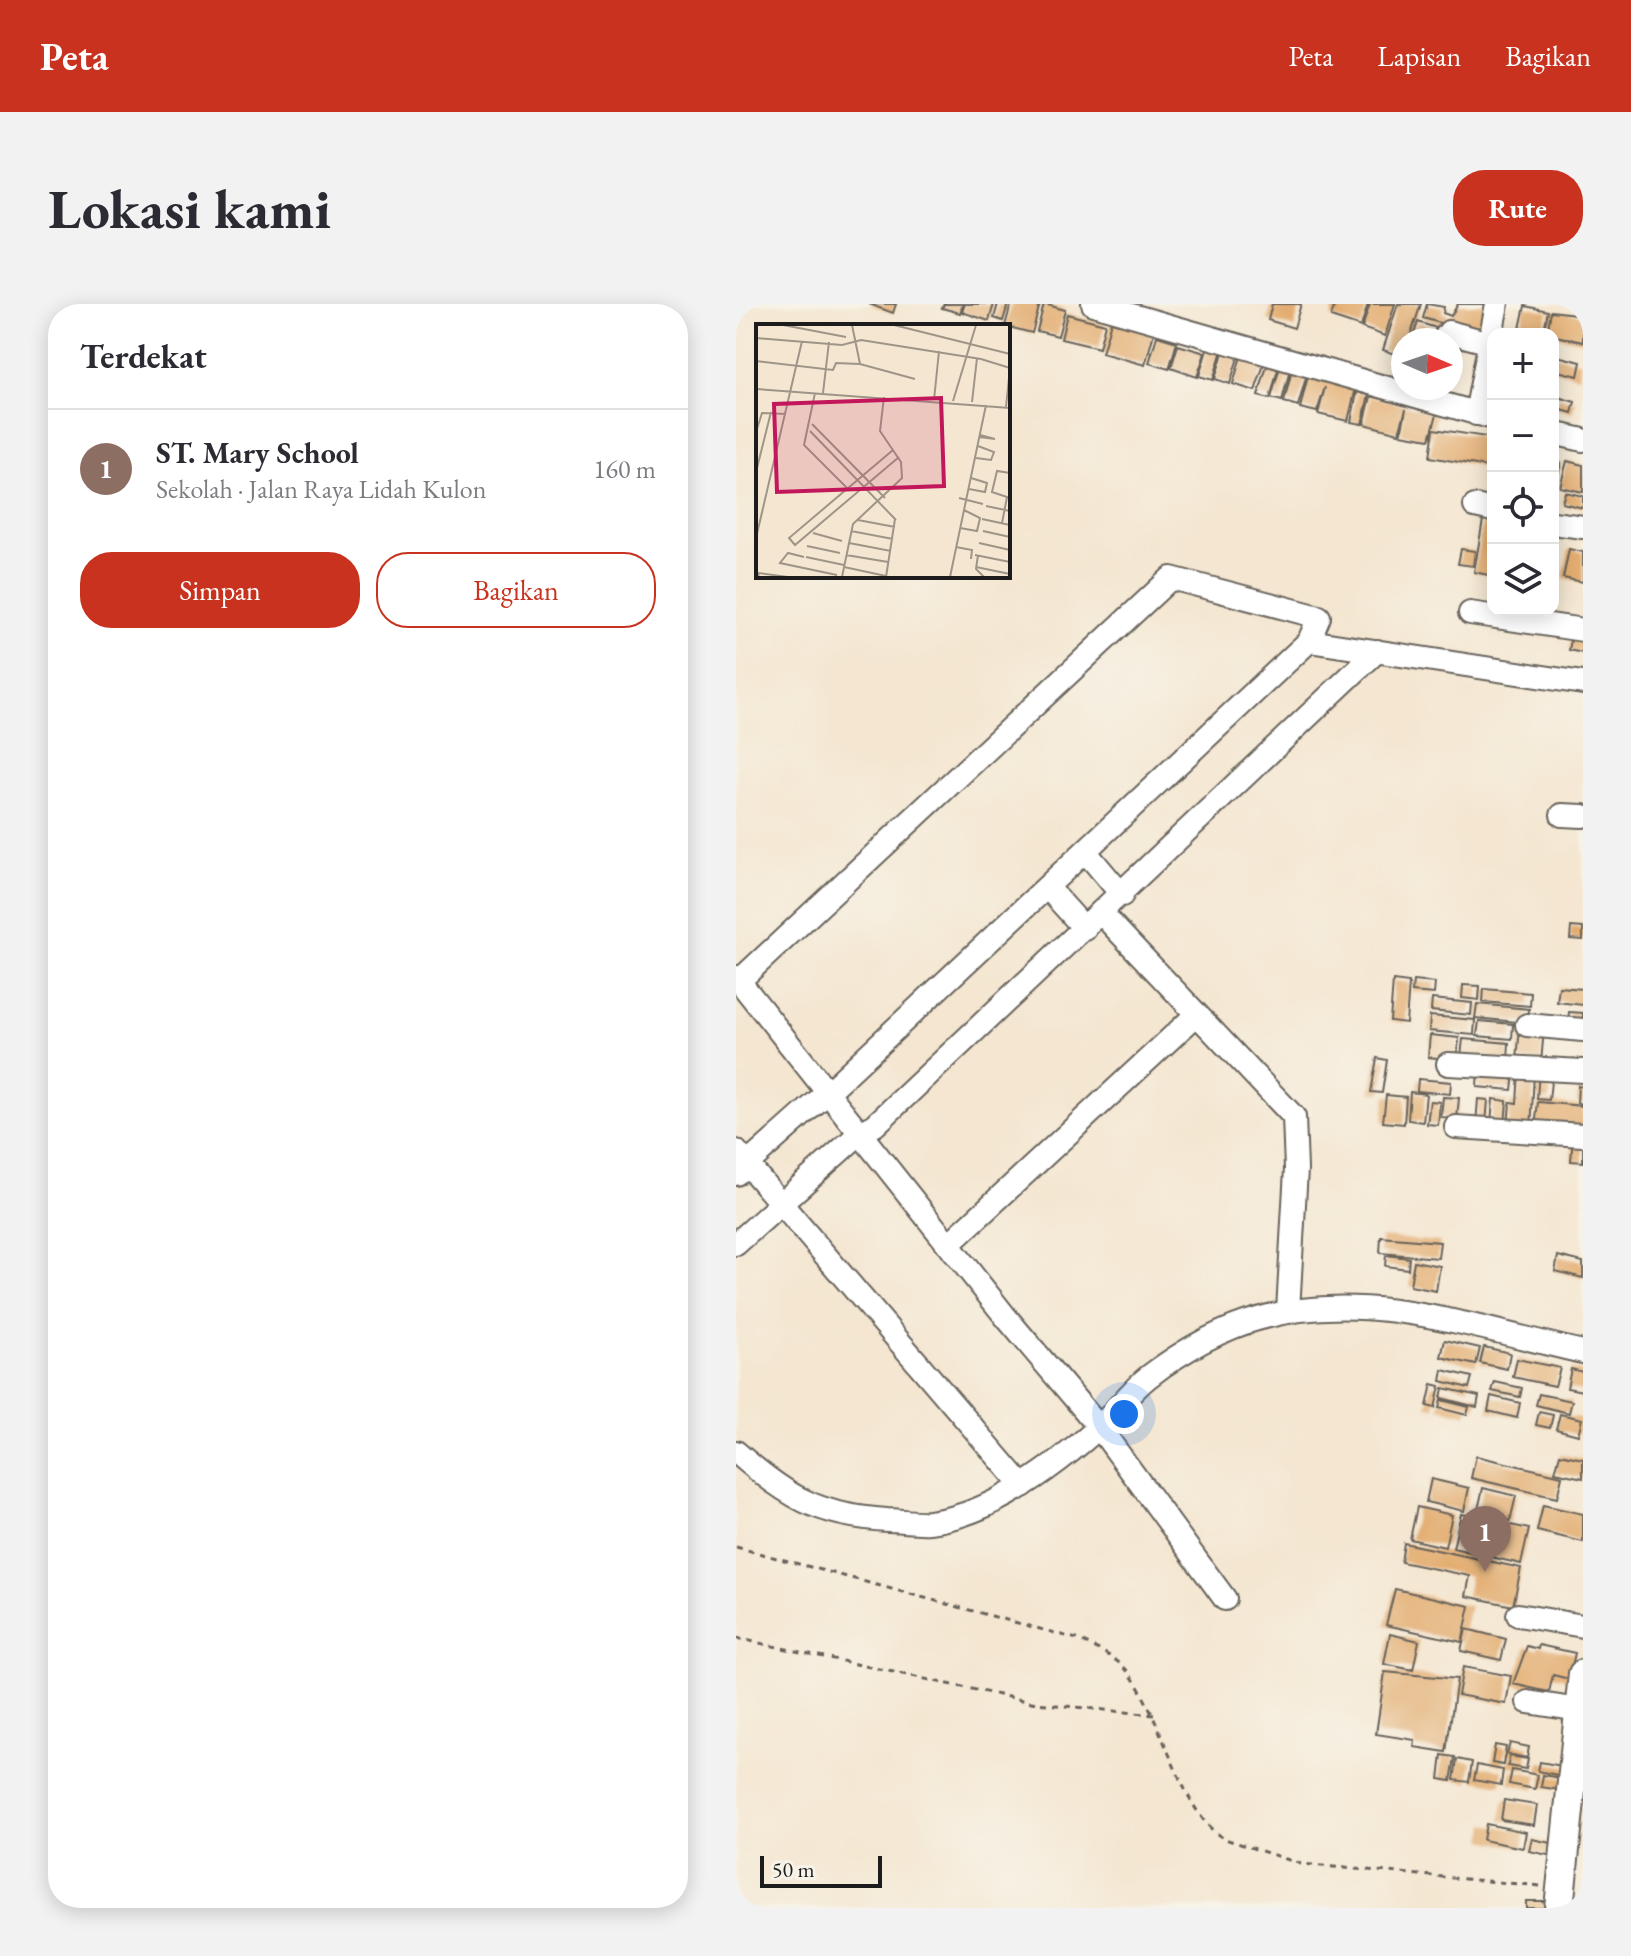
<!DOCTYPE html>
<html lang="id">
<meta charset="utf-8">
<style>
body{margin:0;font-family:"EB Garamond",serif;background:#f2f2f3;color:#2b2b33}
.controls{position:absolute;right:24px;top:24px;display:grid;overflow:hidden;border-radius:16px;box-shadow:0 4px 20px #0003}
.controls button{width:72px;height:72px;display:grid;place-items:center;padding:0;border:0;border-bottom:2px solid #e1e1e2;background:#fff;color:#2b2b33;font:40px sans-serif}
.compass{position:absolute;left:655px;top:24px;width:72px;height:72px;border-radius:50%;background:#fff;box-shadow:0 4px 20px #0003;rotate:92deg}
.scale{position:absolute;left:24px;bottom:20px;width:122px;box-sizing:border-box;padding-left:8px;border:4px solid #1c1c1c;border-top:0;font-size:22px;line-height:28px;white-space:nowrap;color:#1c1c1c;-webkit-text-stroke:6px #f7f3e8;paint-order:stroke}
.you{position:absolute;left:388px;top:1110px;width:28px;height:28px;margin:-20px;border:6px solid #fff;border-radius:50%;background:#1a73e8;box-shadow:0 0 0 12px #1a73e833}
.badge{display:grid;place-items:center;width:52px;height:52px;border-radius:50%;background:#c8321e;color:#fff;font-size:26px;font-weight:700}
.pin{position:absolute;translate:-50% -66px;filter:drop-shadow(0 2px 4px #0008)}
.pin::after{content:'';position:absolute;top:42px;width:28px;height:24px;background:inherit;clip-path:polygon(0 0,100% 0,50% 100%)}
.list{margin:0;padding:0;list-style:none}
h2{display:flex;justify-content:space-between;align-items:center;height:104px;margin:0;padding:0 32px;font-size:34px}
h2 small{font-size:26px;font-weight:400;color:#7c7c81}
.list li{display:grid;grid-template-columns:52px 1fr auto;gap:24px;align-items:center;box-sizing:border-box;height:120px;padding:0 32px;border-top:2px solid #e1e1e2}
.list b{display:block;font-size:30px;white-space:nowrap}
.list p{margin:0;font-size:26px;white-space:nowrap;color:#7c7c81}
.list em{font-size:26px;font-style:normal;color:#7c7c81}
.actions{display:flex;gap:16px;padding:24px 32px}
.actions a{flex:1;padding:18px 0;border:2px solid #c8321e;border-radius:32px;text-align:center;font-size:28px;color:#c8321e}
.actions .main{background:#c8321e;color:#fff}
.icon{flex:none;width:44px;height:44px;fill:none;stroke:currentColor;stroke-width:2;stroke-linecap:round;stroke-linejoin:round}
.map{position:relative;flex:none;width:847px;height:1604px;overflow:hidden;border-radius:32px}
header{display:flex;align-items:center;gap:48px;box-sizing:border-box;height:112px;padding:0 40px;background:#c8321e;color:#fff}
header strong{font-size:38px}
nav{display:flex;gap:44px;margin-inline-start:auto;font-size:28px}
.intro{display:flex;align-items:center;justify-content:space-between;box-sizing:border-box;height:192px;padding:0 48px}
h1{margin:0;font-size:56px}
.button{padding:20px 36px;border-radius:32px;background:#c8321e;color:#fff;font-size:28px;font-weight:700}
main{display:flex;gap:48px;padding:0 48px}
aside{flex:1;background:#fff;border-radius:32px;box-shadow:0 4px 20px #0003}
.map>svg:first-child{display:block}
</style>
<header>
<strong>Peta</strong>
<nav><a>Peta</a><a>Lapisan</a><a>Bagikan</a></nav>
</header>
<div class="intro"><h1>Lokasi kami</h1><a class="button">Rute</a></div>
<main>
<aside>
<h2>Terdekat<small></small></h2>
<ul class="list">
<li><span class="badge" style="background:#8d6e63">1</span><div><b>ST. Mary School</b><p>Sekolah · Jalan Raya Lidah Kulon</p></div><em>160 m</em></li>
</ul>
<div class="actions"><a class="main">Simpan</a><a>Bagikan</a></div>
</aside>
<div class="map">
<svg width="847" height="1604" viewBox="0 0 847 1604">
<rect width="100%" height="100%" fill="#f7f3e8"/>
<filter id="ink" filterUnits="userSpaceOnUse"><feTurbulence type="fractalNoise" baseFrequency=".0125" numOctaves="2"/><feDisplacementMap in="SourceGraphic" scale="16" xChannelSelector="R" yChannelSelector="G"/><feConvolveMatrix kernelMatrix="1 2 1 2 8 2 1 2 1" color-interpolation-filters="sRGB"/></filter>
<filter id="wash" filterUnits="userSpaceOnUse"><feTurbulence type="fractalNoise" baseFrequency=".006" numOctaves="4" result="noise"/><feDisplacementMap in="SourceGraphic" scale="32" xChannelSelector="R" yChannelSelector="G"/><feGaussianBlur stdDeviation="1.8" result="paint"/><feColorMatrix in="noise" values="0 0 0 0 0 0 0 0 0 0 0 0 0 0 0 0 0 1.4 0 .05"/><feComposite in="paint" operator="in"/></filter>
<g filter="url(#wash)">
<rect width="100%" height="100%" fill="#f4e6d0"/>
<g id="blocks">
<path fill="#e3ad71" d="M133,0H160L157,9Z
M208,0H227L224,9L206,4Z
M229,0H258L253,17L226,8Z
M262,0H272L267,17L258,14Z
M275,0H304L296,29L269,22Z
M308,0L329,6L322,32L301,27Z
M536,0H565L558,24L532,16Z
M599,0H632L625,23L595,13Z
M634,0H659L649,32L626,24Z
M662,0H685L673,36H667V53L647,46Z
M691,0L708,3L707,9L715,12L722,0H761L752,31L698,36L704,19L687,14Z
M789,2L812,7L807,30L783,29Z
M815,7L847,11V38L811,30Z
M331,10L369,20L363,44L325,35Z
M375,18L418,29L409,61L366,49Z
M682,18L700,24L696,36H676Z
M421,32L441,38L433,65L413,59Z
M473,39L487,43L477,76L463,72Z
M442,41L469,49L461,73L435,64Z
M488,45L503,50L494,80L479,75Z
M817,51L845,58L842,72L817,66Z
M505,52L528,60L519,87L497,80Z
M531,62L542,65L534,95L522,92Z
M544,63L554,66L546,97L535,94Z
M556,66L571,70L562,102L548,98Z
M572,72L620,84L612,117L582,110L589,83L581,108L564,104Z
M621,88L633,91L626,120L615,118Z
M635,92L701,110L694,135L665,130L670,105L663,129L628,120Z
M822,93L839,98L836,109L819,104Z
M698,125L757,134V164L694,153Z
M817,157L825,159L818,187L817,186Z
M831,157L847,161V188L824,183Z
M829,188L847,192V204L826,199Z
M748,210L757,212V272L738,268Z
M725,245L739,247L737,262L722,260Z
M833,245L847,248V278L827,274Z
M836,331L847,333V349L833,346Z
M835,623L847,624V636L834,635Z
M657,677L673,679L670,719L654,717Z
M677,677L699,679L698,690L676,688Z
M727,681L744,682L743,696L726,694Z
M823,683L847,685V701L821,698Z
M748,685L795,689L794,702L747,698Z
M696,695L736,699L735,711L695,707Z
M741,700L793,705L792,719L739,714Z
M833,708L847,709V725L831,724Z
M694,712L739,716L738,731L693,727Z
M743,717L777,720L776,735L741,732Z
M784,723L808,725L805,759L781,756Z
M694,731L723,734L721,756L692,753Z
M727,735L773,739L772,756L725,752Z
M641,754L651,756L646,789L635,788Z
M742,766L778,769L776,786L741,783Z
M803,766L816,768L813,796L801,795Z
M783,767L798,769L795,826L772,824L774,798L781,799Z
M682,775L715,778L714,790L681,787Z
M842,782L847,783V800L841,799Z
M674,788L690,790L687,818L672,816Z
M650,791L670,793L668,820L647,818Z
M707,793L723,794L721,815L705,813Z
M742,795L752,796L750,820H740Z
M757,795L771,797L769,821L755,820Z
M694,797L704,798L702,821L691,820Z
M802,798L847,802V828L799,824Z
M837,832L847,833V858L835,857Z
M645,933L704,938L702,954L644,949Z
M650,951L673,954L672,965L649,962Z
M822,952L847,958V974L819,967Z
M678,957L704,962L700,987L674,982Z
M709,1036L744,1044L740,1061L705,1053Z
M748,1043L774,1049L771,1065L744,1059Z
M781,1055L824,1064L819,1082L777,1073Z
M835,1065L847,1068V1087L831,1084Z
M707,1066L736,1073L733,1084L705,1077Z
M759,1078L786,1084L784,1093L756,1087Z
M696,1080L704,1082L699,1104L691,1102Z
M707,1084L743,1092L741,1103L705,1094Z
M803,1090L836,1097L833,1109L800,1101Z
M755,1092L784,1099L781,1114L752,1107Z
M705,1096L733,1103L731,1111L703,1104Z
M803,1108L817,1111L814,1124L800,1121Z
M824,1110L846,1115L842,1131L820,1125Z
M824,1150L847,1155V1174L819,1168Z
M740,1152L826,1172L821,1194L735,1174Z
M695,1175L733,1184L728,1207L690,1198Z
M747,1184L780,1192L774,1217L741,1210Z
M807,1201L847,1210V1238L801,1227Z
M681,1203L716,1211L709,1243L674,1235Z
M725,1210L793,1225L785,1260L717,1244Z
M668,1239L785,1264L777,1302L730,1292L734,1272L665,1258Z
M659,1285L734,1302L726,1338L650,1321Z
M730,1325L770,1335L765,1356L725,1347Z
M654,1330L683,1337L677,1366L648,1360Z
M803,1341L839,1349L833,1375L817,1371L813,1388L777,1380L791,1342L802,1345Z
M727,1363L775,1372L770,1400L722,1391Z
M649,1368L721,1375L710,1448L678,1443L679,1436L640,1430Z
M774,1439L793,1443L791,1454L771,1450Z
M759,1441L770,1443L767,1461L756,1459Z
M706,1451L719,1453L715,1477L703,1475Z
M773,1452L792,1455L790,1465L772,1462Z
M721,1455L736,1458L733,1478L718,1476Z
M804,1458L832,1463L831,1473L802,1467Z
M741,1461L767,1466L765,1481L738,1476Z
M776,1466L802,1471L799,1485L773,1480Z
M807,1471L832,1475L830,1487L805,1483Z
M768,1496L801,1501L798,1521L765,1516Z
M750,1520L790,1528L787,1544L747,1536Z
M796,1535L824,1541L822,1553L793,1547Z
M790,1597H810V1604H790Z"/>
</g>
</g>
<g filter="url(#ink)">
<use href="#blocks" fill-opacity="0" stroke="#68635b" stroke-width="2"/>
<g fill="none" stroke-linecap="round" stroke-linejoin="round">
<defs>
<path id="minor" d="M357,0L757,114
M707,36L713,28L754,39
M740,110L761,0
M817,129L847,136
M739,202L757,206
M817,219L847,223
M734,309L847,326
M573,337L847,379
M826,511L847,512
M349,547L386,591
M311,583L349,625
M366,610L558,813L560,865L552,1007
M0,673L269,1012L363,1123L489,1295
M791,721L847,726
M712,760L847,767
M720,823L847,831
M0,847L287,1182
M0,870L92,788L573,337L583,313L435,274L3,677
M0,940L124,829L139,821L641,347
M213,940L460,711
M0,1148C50,1192 82,1212 151,1216C164,1216 180,1219 193,1218C253,1212 318,1163 361,1125C379,1109 393,1088 412,1073C446,1047 484,1025 525,1014C631,984 743,1025 847,1048
M782,1311L847,1322
M792,1398L843,1406"/>
<path id="major" d="M823,1604L847,1370"/>
</defs>
<use href="#minor" stroke="#68635b" stroke-width="26"/>
<use href="#major" stroke="#68635b" stroke-width="32"/>
<path stroke="#68635b" stroke-width="3" stroke-dasharray="6 6" stroke-linecap="butt" d="M0,1243L341,1335C359,1344 381,1353 393,1369C426,1412 446,1513 489,1535L565,1560L805,1582
M0,1334L300,1399L418,1411"/>
<use href="#minor" stroke="#fff" stroke-width="22"/>
<use href="#major" stroke="#fff" stroke-width="28"/>
</g>
</g>
<g transform="translate(20 20)">
<rect width="254" height="254" fill="#f4e6d0"/>
<path fill="none" stroke="#9e9588" stroke-width="2" d="M27,1L90,13M96,1L104,40M138,1L254,30M0,14L86,21L105,16L225,35L254,44L250,83M0,37L77,46L80,39L104,40L159,55M0,65L254,84M59,69L48,121L92,165M67,69L73,18M178,76L183,27M197,77L220,1M216,78L221,34M56,100L129,174M54,107L140,196M0,108L6,89L30,90M223,113L239,115L224,111M137,126L33,214L39,221L143,133M220,134L235,136L238,128L222,122M0,148L15,88M254,149L241,147L236,168L254,174M213,165L229,168L231,159L215,154M203,174L227,180M230,182L254,187M226,195L254,201M102,196L139,203M246,199L251,173M204,204L221,207L224,194L208,186M95,207L137,215M227,207L254,213M57,209L86,217M0,214L46,17M93,219L135,227M223,219L254,226M51,222L84,229M200,223L216,226L215,235M90,231L132,238M219,231L254,238M222,231L220,245L228,253M48,233L32,229L24,239L81,251M50,233L88,241M88,243L130,252M220,243L254,250M2,253L3,249L32,253M86,253L97,200L146,154L145,138L124,107L128,73M130,253L139,195M194,253L230,81"/>
<path fill="#c2185b" fill-opacity="0.15" stroke="#c2185b" stroke-width="4" d="M185,74L188,162L21,168L18,80Z"/>
<rect width="254" height="254" fill="none" stroke="#1c1c1c" stroke-width="4"/>
</g>
</svg>
<div class="controls">
<button>+</button>
<button>−</button>
<button><svg class="icon" aria-label="locate" viewBox="0 0 24 24"><circle cx="12" cy="12" r="6"/><path d="M12 2v4M12 18v4M2 12h4M18 12h4"/></svg></button>
<button><svg class="icon" aria-label="layers" viewBox="0 0 24 24"><path d="M12 4l9 5-9 5-9-5zM3 14l9 5 9-5"/></svg></button>
</div>
<svg class="compass" viewBox="-18 -18 36 36"><path d="M0-13l5 13h-10z" fill="#e53935"/><path d="M0 13l5-13h-10z" fill="#7c7c81"/></svg>
<div class="scale">50 m</div>
<div class="you"></div>
<div class="pin badge" style="left:749px;top:1268px;background:#8d6e63">1</div>
</div>
</main>
